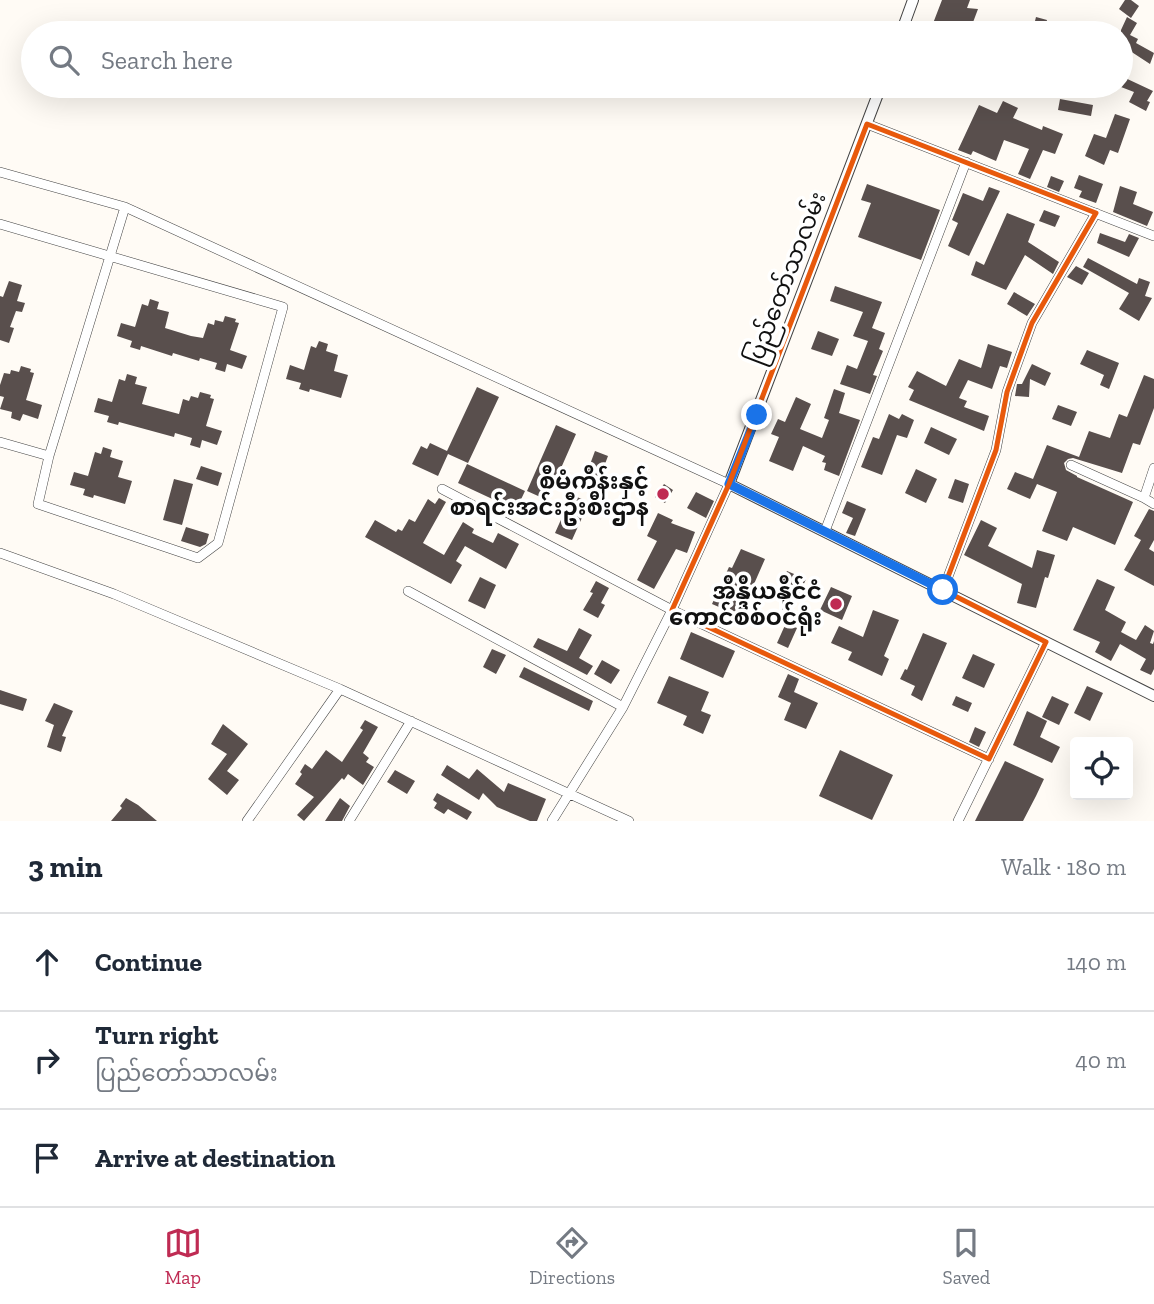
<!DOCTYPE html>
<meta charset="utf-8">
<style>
body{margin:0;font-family:"Zilla Slab","Noto Sans Myanmar",serif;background:#f6f6f7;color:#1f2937}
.controls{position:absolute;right:21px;bottom:21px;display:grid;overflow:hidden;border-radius:7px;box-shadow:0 7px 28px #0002}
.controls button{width:63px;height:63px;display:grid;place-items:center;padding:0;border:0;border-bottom:2px solid #e0e1e3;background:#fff;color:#1f2937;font:35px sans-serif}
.stop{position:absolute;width:21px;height:21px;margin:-16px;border:5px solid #1a73e8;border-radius:50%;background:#fff}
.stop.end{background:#1a73e8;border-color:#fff;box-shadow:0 2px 7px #0008}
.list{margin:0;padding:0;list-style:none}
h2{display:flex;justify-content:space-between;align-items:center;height:91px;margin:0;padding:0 28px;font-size:30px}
h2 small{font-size:23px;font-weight:400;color:#747a83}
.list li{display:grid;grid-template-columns:46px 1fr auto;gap:21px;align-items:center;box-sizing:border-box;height:98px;padding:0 28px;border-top:2px solid #e0e1e3}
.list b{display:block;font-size:26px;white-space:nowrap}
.list p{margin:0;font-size:23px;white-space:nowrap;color:#747a83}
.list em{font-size:23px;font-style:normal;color:#747a83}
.icon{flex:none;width:38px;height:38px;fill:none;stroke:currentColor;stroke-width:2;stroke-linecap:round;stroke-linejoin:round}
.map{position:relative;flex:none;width:1154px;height:821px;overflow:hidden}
.search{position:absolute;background:#fff;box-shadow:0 7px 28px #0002;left:21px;right:21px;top:21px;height:77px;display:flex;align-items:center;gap:18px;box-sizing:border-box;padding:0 24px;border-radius:38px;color:#747a83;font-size:26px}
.sheet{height:385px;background:#fff}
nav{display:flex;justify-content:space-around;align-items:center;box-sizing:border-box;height:98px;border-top:2px solid #e0e1e3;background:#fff;font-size:19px;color:#747a83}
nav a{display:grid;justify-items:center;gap:4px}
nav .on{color:#bf2b53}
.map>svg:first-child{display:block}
</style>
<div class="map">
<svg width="1154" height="821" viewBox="0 0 1154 821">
<rect width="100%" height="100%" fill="#fffbf5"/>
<path fill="#594f4d" d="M942,0H970L967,8L978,9L969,33H953L932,26Z
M1125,0H1131L1139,6L1131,18L1119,9Z
M1036,17L1047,20L1044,33H1032Z
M1127,17L1137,23L1130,35L1138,39L1136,43L1154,53L1150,64L1124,47L1121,52V30Z
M1121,76L1153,91L1147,101L1150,102L1146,111L1129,102L1134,92L1121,87Z
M1060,99L1093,105L1091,116L1058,110Z
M1003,101L1018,108L1013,118L1042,130L1043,126L1063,134L1055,154L1043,150L1030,179L1018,174L1029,149L1004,140L996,161L973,151L971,155L958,150L979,105L997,113Z
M1115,114L1130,119L1118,153L1110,150L1104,165L1085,156L1094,134L1106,138Z
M1079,175L1103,184L1096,203L1079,197L1082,191L1074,188Z
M1051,176L1064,181L1059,192L1047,187Z
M867,184L940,210L921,260L858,237L871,203L861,200Z
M1120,186L1137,192L1133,204L1153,212L1147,226L1113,212Z
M989,187L1000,191L969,256L948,246L958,223L952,220L963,193L983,201Z
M1044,210L1060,216L1055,227L1039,221Z
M1007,213L1035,224L1028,242L1059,262L1053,274L1025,255L1006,290L971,275L976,261L984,265Z
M1100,233L1125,242L1129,234L1139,238L1129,257L1097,243Z
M1088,258L1137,284L1139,278L1150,282L1145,296L1152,298L1139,321L1119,309L1129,293L1083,267Z
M1076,266L1089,273L1082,285L1067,277Z
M9,281L22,285L17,301L25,303L22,312L16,311L10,327L14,328L9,343L0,340V296L3,297Z
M835,286L882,302L872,328L885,333L879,349L883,351L873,375L877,376L870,394L840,384L847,365L857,369L868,341L853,336L863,312L830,301Z
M1014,292L1035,304L1027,316L1007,304Z
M150,299L159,302L157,309L169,312L165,328L191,336L203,338L208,323L214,325L215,320L223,322L225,316L236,319L235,322L239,323L230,350L247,356L242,369L227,364L225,372L215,369L217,363L200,358L199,361L173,353L172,356L141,346L140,350L130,347L132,341L117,336L121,323L135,327L142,304L148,306Z
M818,331L839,339L832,356L811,349Z
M319,341L328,344L326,351L338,355L334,371L348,375L341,398L310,389L309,392L299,389L301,383L286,379L290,365L304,370L311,346L316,348Z
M988,344L1012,352L1007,368L1000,366L992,389L968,380L959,398L967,401L964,407L989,416L984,431L909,400L914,390L908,387L917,371L946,386L959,359L981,368Z
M1087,350L1119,363L1109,389L1100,385L1104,375L1080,364Z
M1032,364L1051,373L1045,386L1030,379L1029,397L1015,396L1017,384H1022Z
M21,366L31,369L30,372L34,373L26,400L42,405L38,419L23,414L20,421L11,418L12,412L0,409L4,397L0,396V385L4,373L10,374L11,370L19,372Z
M127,374L137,377L135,384L147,387L142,404L179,414L183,399L189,401L191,396L198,398L200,392L211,395L210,398L214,399L206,426L222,431L217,445L202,440L200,448L190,445L192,438L175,433L174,437L119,422L118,425L107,422L109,416L94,412L98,398L112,402L119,379L125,381Z
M1144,375L1154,379V408L1140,445L1133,443L1122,473L1073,458L1068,459L1064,463L1066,470L1077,476V477L1133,502L1115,545L1073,527L1067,541L1042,531L1057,492L1037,484L1030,499L1007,489L1015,472L1033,479L1047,445L1079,457L1089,431L1110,438L1119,414L1127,417Z
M477,387L499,397L468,463L448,454L438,476L412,464L421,446L427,449L430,443L447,451Z
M834,389L845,393L839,413L860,420L839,476L824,470L826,463L822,462L825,456L803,446L793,471L769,461L779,437L771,434L778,419L785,422L796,397L811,404L800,429L822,438L829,420L824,418Z
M1058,405L1077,412L1071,426L1052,419Z
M889,414L899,419L902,414L914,420L907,438L897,435L882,475L861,467L873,437L879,439Z
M556,425L576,434L547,500L527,491Z
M931,427L957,439L949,455L924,443Z
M103,447L112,450L110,457L123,461L118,477L132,481L125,504L94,495L93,498L83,495L85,489L70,485L74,472L88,476L95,452L101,454Z
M595,451L608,456L599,480L586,475Z
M467,464L525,491L516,510L458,483Z
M201,466L222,473L218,486L196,479Z
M916,469L937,479L926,503L905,493Z
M174,479L193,484L182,525L163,520Z
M955,479L969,484L963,503L948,498Z
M664,484L673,490L665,503L655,497Z
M696,492L714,501L706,518L687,508Z
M572,495L589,502L572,540L555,533Z
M439,498L446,502L423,543L444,555L463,522L474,529L472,533L493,543L498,533L519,544L506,569L465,546L456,561L462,565L451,584L365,537L375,520L396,532L398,529L402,531L409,519L415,522L428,499L435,504Z
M847,501L866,509L855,536L846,533L853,518L842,513Z
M1149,509L1154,511V540L1149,549L1154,552V586L1124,570L1141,540L1134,536Z
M658,513L673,520L671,523L695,532L687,553L676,549L654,589L637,580L657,541L647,536Z
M981,520L997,528L988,546L1032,568L1037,550L1055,555L1048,578L1045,577L1036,608L1017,603L1022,584L964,555Z
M186,527L209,534L206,544L200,547L181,541Z
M741,549L765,559L740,616L712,604L729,567L732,568Z
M787,571L806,579L796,602L776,593Z
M480,577L496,585L485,609L468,601Z
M1097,579L1115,587L1105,610L1126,622L1121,632L1136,640L1145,625L1154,631L1150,643L1153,644L1154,641V669L1151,675L1140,670L1146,659L1120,644L1111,661L1095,652L1100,642L1073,630Z
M596,581L609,588L601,603L605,605L598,618L583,610L593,593L590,592Z
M831,587L852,596L842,620L820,610Z
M873,610L899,620L884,656L889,659L882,676L848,660L852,652L831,643L839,626L863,637Z
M786,623L797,628L788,648L777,643Z
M579,628L592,635L579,658L593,666L587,675L533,647L538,638L567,651Z
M691,632L735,651L723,678L680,659Z
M923,633L947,643L922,701L911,695L915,686L900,679L905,669L907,670Z
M492,649L506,655L496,674L483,667Z
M973,654L995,664L984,688L962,678Z
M602,660L620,670L611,684L594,674Z
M524,667L593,701L589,711L519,677Z
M788,674L799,679L794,692L818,703L806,729L784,720L791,703L778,697Z
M669,676L709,692L701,711L711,715L703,734L683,725L687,716L657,703Z
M1087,686L1103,693L1090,721L1074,713Z
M0,690L27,699L23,711L0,704Z
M956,696L972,703L968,712L952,705Z
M1052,696L1069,704L1059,725L1042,717Z
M54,703L73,711L62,736L66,737L61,752L47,747L54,725L45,721Z
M1027,711L1047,721L1040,737L1060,747L1052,763L1013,745Z
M365,720L378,727L363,753L369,758L366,762L374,767L363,785L348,774L344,780L342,778L304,821L297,815L314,797L295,784L302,774L300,772L305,764L312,769L326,750L342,762L363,730L360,728Z
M223,724L248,744L227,771L239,780L227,795L208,779L227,754L211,744Z
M975,727L986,732L979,747L969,742Z
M840,750L893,775L872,820L819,796Z
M1005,761L1044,779L1036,796L1023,821H975Z
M447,765L469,779L477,769L504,792L508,783L546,799L537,821H530L497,807L483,793L479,800L441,775Z
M395,770L415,781L407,794L387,782Z
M437,793L472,812L467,820L448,809L444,814L434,808L437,803L433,800Z
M126,798L138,805L157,821H111L122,808L120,806Z
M340,798L350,806L342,821H325Z"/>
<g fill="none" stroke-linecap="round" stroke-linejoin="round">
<defs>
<path id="minor" d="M867,124L1154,236
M0,172L125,207L729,484L672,610L623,707L552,821
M0,224L283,307L218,543L198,558L38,504L49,456L0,442
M49,456L125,207
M1071,465L1144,498
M1154,468L1144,498L1154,504
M442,489L672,610L989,759
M825,531L966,162
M0,553L114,594L340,689L629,821
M943,590L996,450L1007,392L1032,323L1096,213
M408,591L623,707
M247,821L340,689
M349,821L411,721
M958,821L1046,642"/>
<path id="tertiary" d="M901,33L913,0
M881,86L729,484L1154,696"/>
</defs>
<use href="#minor" stroke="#444" stroke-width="10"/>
<use href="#tertiary" stroke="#444" stroke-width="12"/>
<use href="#minor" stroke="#fff" stroke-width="9"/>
<use href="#tertiary" stroke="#fff" stroke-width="10"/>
</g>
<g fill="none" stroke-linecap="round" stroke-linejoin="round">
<path stroke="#1a73e8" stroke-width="9" d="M757,415L729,484L943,590"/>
</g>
<path fill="none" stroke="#e8590c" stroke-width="5" stroke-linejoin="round" d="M867,124L1096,213L1032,323L1007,392L996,450L943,590L1046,642L989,759L672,610L729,484Z"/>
<g fill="#bf2b53" stroke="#fff" stroke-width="2.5">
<circle cx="663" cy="494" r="7"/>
<circle cx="836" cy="604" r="7"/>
</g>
<g text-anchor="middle" stroke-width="7" stroke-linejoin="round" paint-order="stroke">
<g font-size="23" fill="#111" stroke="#fff">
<text transform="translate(786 278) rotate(-69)" y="8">ပြည်တော်သာလမ်း</text>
</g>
<g font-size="23" font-weight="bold" fill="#111" stroke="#fff" text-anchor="end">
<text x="649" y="489">စီမံကိန်းနှင့်<tspan x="649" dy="26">စာရင်းအင်းဦးစီးဌာန</tspan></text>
<text x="822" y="599">အိန္ဒိယနိုင်ငံ<tspan x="822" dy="26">ကောင်စစ်ဝင်ရုံး</tspan></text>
</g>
</g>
</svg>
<div class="controls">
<button><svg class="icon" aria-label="locate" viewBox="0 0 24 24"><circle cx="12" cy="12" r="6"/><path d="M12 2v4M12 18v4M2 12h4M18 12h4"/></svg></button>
</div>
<div class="stop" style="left:943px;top:590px"></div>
<div class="stop end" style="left:757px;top:415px"></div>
<div class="search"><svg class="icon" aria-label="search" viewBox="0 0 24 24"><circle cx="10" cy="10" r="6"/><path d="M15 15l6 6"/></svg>Search here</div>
</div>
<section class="sheet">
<h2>3 min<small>Walk · 180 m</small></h2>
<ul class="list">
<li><svg class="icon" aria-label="ahead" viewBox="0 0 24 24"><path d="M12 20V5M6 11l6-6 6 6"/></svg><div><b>Continue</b></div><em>140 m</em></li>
<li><svg class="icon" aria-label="right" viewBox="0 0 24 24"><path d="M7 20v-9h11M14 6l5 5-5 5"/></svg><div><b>Turn right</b><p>ပြည်တော်သာလမ်း</p></div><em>40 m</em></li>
<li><svg class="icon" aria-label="arrive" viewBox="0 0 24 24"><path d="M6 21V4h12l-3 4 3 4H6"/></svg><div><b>Arrive at destination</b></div></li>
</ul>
</section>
<nav>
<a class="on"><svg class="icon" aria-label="map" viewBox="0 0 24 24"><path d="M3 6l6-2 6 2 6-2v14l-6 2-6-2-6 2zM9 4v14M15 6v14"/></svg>Map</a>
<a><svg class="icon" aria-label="directions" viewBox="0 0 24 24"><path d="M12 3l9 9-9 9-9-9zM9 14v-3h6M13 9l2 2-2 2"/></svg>Directions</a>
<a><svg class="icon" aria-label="saved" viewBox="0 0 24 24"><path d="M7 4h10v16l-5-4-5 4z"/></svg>Saved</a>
</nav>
